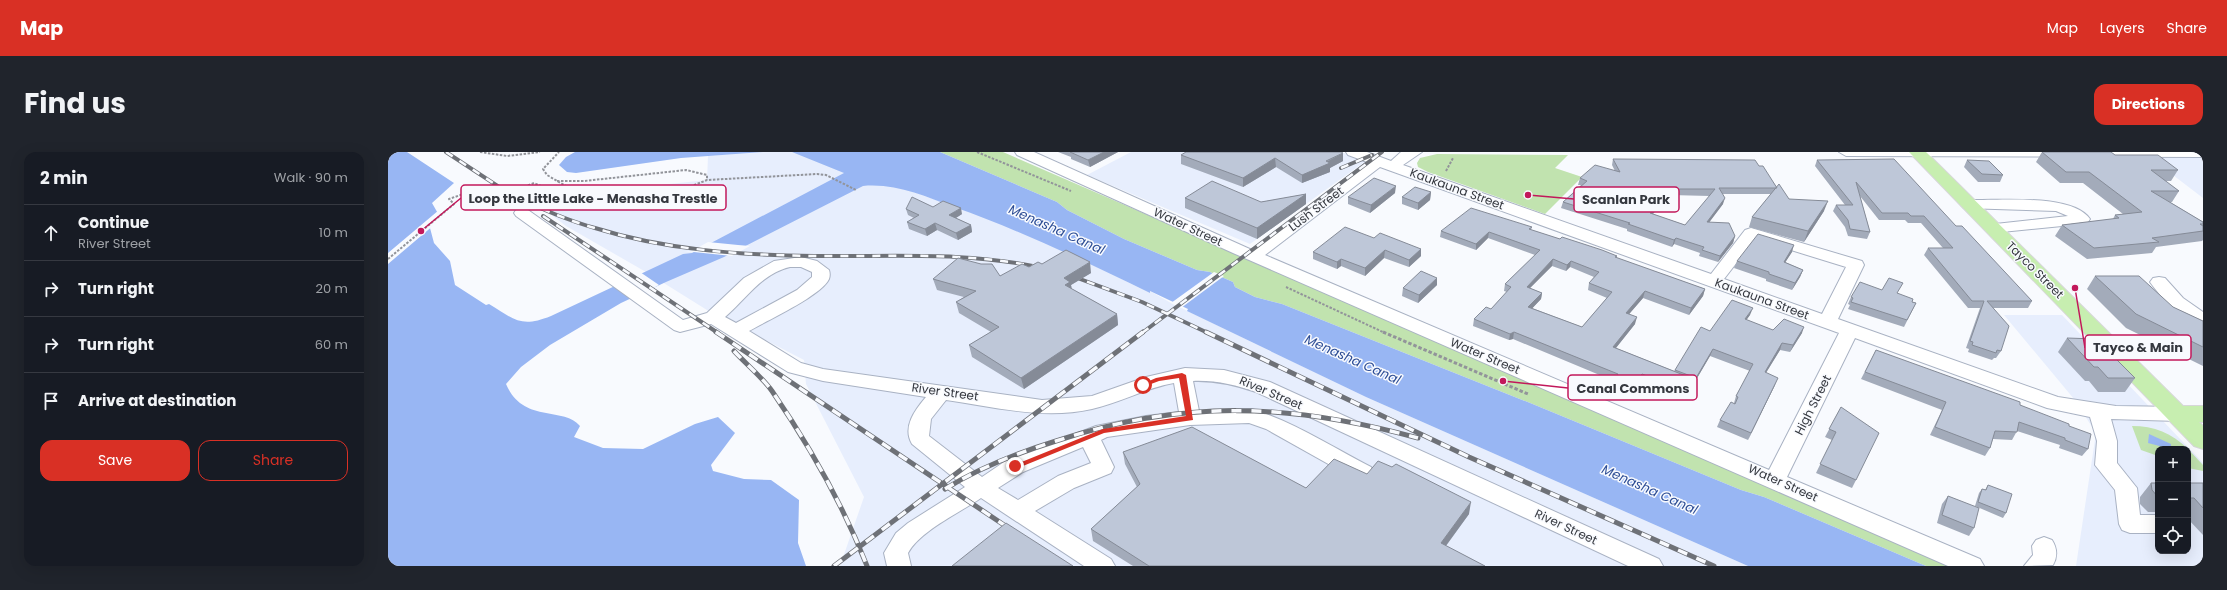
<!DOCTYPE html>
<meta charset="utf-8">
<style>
body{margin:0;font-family:Poppins,sans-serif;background:#20242c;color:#f1f3f6}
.controls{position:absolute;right:12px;bottom:12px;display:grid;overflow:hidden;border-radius:8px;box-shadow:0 4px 16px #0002}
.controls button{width:36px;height:36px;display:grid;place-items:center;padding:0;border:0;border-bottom:1px solid #363941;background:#171b24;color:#f1f3f6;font:20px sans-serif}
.stop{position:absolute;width:12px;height:12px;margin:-9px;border:3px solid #d93025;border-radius:50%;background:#fff}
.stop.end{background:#d93025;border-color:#fff;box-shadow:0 1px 4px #0008}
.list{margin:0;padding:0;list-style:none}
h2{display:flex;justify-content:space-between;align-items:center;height:52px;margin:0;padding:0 16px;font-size:17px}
h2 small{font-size:13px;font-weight:400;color:#9ea1a6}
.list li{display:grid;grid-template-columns:26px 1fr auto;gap:12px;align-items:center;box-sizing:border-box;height:56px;padding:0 16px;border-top:1px solid #363941}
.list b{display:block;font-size:15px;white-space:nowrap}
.list p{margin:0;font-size:13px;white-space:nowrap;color:#9ea1a6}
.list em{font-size:13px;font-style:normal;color:#9ea1a6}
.actions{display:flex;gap:8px;padding:12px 16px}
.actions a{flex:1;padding:9px 0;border:1px solid #d93025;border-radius:12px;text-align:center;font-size:14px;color:#d93025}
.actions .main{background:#d93025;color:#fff}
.icon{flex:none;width:22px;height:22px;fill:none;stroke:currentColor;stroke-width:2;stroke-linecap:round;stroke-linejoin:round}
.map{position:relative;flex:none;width:1815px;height:414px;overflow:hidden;border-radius:12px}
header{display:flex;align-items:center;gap:24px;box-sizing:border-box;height:56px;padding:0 20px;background:#d93025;color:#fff}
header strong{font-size:19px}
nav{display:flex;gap:22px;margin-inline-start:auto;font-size:14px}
.intro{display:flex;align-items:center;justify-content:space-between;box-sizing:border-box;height:96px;padding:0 24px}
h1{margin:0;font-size:28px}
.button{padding:10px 18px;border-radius:12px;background:#d93025;color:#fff;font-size:14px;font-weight:700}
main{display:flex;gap:24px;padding:0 24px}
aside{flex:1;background:#171b24;border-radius:12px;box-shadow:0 4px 16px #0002}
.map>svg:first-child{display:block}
</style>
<header>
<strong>Map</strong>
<nav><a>Map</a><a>Layers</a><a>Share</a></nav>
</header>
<div class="intro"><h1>Find us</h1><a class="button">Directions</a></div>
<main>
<aside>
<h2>2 min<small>Walk · 90 m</small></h2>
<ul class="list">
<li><svg class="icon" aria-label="ahead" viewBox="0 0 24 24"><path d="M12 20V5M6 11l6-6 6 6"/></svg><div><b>Continue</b><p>River Street</p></div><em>10 m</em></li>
<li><svg class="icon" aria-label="right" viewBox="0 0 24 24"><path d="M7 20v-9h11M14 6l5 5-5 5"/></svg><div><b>Turn right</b></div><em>20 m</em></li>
<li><svg class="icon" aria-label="right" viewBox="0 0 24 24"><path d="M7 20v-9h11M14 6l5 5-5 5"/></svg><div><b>Turn right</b></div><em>60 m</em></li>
<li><svg class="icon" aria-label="arrive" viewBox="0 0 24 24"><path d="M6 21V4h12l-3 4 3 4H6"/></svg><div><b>Arrive at destination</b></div></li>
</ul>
<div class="actions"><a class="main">Save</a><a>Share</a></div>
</aside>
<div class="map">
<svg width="1815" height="414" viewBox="0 0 1815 414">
<rect width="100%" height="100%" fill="#f8fafe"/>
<path fill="#e7eefd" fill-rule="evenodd" d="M375,0H404L414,3L457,21L454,24L475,34L494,32L514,36L596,65L666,94L762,141V139L783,151L978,245L1360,414H452L476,345L418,232L416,208L319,158L258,120L178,74L139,44L206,40L319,28L320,4Z
M743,0H953L978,9L862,92L699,23Z
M1815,0V46L1764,7H1753Z
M1616,163H1674L1815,311V414H1688L1708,281L1686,247ZM1770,297H1800V399H1770Z"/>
<path fill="#c1e3af" d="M552,0H615L1567,414H1538L1376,345L1353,338L1147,253L894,152L867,145L847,135L845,130L822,120L809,118L736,87L679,58L669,50Z
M1049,2L1180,3L1167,16L1194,25L1157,62L1040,20L1030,15L1029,11L1032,6Z
M1744,274C1766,274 1784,281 1800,297H1770V304L1753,298Z
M1800,297L1815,313V319L1800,316Z"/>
<path fill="#98b6f3" d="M0,0H19L66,31L44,51L52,65L42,76L46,91L62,109L67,133L98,153L101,152C127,168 133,176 163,164L295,102L304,101L456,21L404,0H552L669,50L679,58L736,87L809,118L822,120L845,130L847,135L867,145L894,152L1147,253L1353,338L1376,345L1538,414H1360L978,245L799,159L800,157L762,139V141C698,110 634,79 566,55C536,44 508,31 475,34L336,105L278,130L233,151L162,193L133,215L118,232C135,272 176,254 192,274L186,285L215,296L255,297L307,272L330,265L347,281L323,313L325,319L356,327L383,328L411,348L410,391L418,414H0Z
M187,0H375L293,6L188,21L179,20L171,13L178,5Z
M1761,282L1783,292V297L1760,291Z"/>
<path fill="#f8fafe" d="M51,58L54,64L53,67L0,112V101Z
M320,90L350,93L362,94L344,104L296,99H304Z
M252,120L271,133L245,147L224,133Z
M826,120L836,124L793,156L783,151Z"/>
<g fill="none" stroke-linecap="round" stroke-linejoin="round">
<defs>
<path id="minor" d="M627,0H646L864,98L979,10L960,3L958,0H979L1003,9L1013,0H1034L1015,13L1323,122L1357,78L1363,76L1474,109L1476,113L1450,167L1670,245L1728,254L1790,255L1797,257L1800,262L1797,267L1790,269L1723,267L1729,289V311L1749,336L1752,363H1770V381H1742L1734,378L1731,372L1727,338L1707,313L1709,289L1702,265L1659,256L1467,186L1399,325L1592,407L1596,414H1560L845,101L629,3ZM992,15L1451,181L1381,318L877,103ZM1367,87L1458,115L1434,162L1336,127Z
M1451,0H1815V5L1458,4Z
M1581,48C1611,49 1684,41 1702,67L1700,70L1694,72L1604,81L1598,79L1596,76L1598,73L1680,64L1668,59L1576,56L1573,53L1576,50Z
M134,56L140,58L295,168L319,161L356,126L386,109L413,105L429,109L441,118C442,121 442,124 441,127C433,144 378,169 361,179L413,211L435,217L654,248L704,244L758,225L797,216L836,218L882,230L1271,407L1275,414H1240L868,240C848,233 827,228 805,229L811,259L863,257C905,269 944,295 983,315L986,321L983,327L975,329L967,327L878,277L861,271L802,273L719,285L713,288L726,315L723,321L686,336L647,359L723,407L727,414H696L593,346C571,361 532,379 520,401L523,414H499L496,401L508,381L520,371L577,335L524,292C514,275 527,258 538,245L435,229L400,220L323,172L292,180L286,178L128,64L126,61L128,58ZM402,115H413L424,120V125L409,138L348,171L337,165C359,146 373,122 402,115ZM786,231L791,260L758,264L708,274L619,308L594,325L541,284L543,267L558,248C606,255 656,268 704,257C732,251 757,236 786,231ZM695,295L703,311L670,324L630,348L610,336L635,320Z
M1771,125L1777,126L1795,146L1815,160V174C1794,168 1774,147 1762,130L1765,126Z
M1656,385L1664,388C1669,396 1670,404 1665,413L1636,414L1645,403L1644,394L1648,388Z"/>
<path id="major" d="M1521,0H1538L1795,254H1815V270H1811L1815,274V297L1806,294Z"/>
</defs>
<use href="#minor" stroke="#a9b2c3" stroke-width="2"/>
<use href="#major" stroke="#d7d7d9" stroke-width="2"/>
<path stroke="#92949a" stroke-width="2" stroke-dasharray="2.5 1.5" stroke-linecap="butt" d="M92,0L119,4L152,0
M589,0L683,39
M1058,19L1065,6
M169,29H196L298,18L319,23V28
M291,39L319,28L429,22L438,23L468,38
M0,107L66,52L61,47L81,40L97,51L146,31L165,39L178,34L159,23L155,17L171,0
M898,135L997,181"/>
<path stroke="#92949a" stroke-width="3" stroke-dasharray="3.5 2" stroke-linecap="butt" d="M995,180L1140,242"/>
<use href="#minor" fill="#fff" fill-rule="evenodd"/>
<use href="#major" fill="#c7eeb0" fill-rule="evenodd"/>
<defs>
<path id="rail-far1" d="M58,0L128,46
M953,16L984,3
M125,44C152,56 178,68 207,76C277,98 352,103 426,104C503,105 579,99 655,116
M155,64L330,181
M684,124L754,150L820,181
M754,181L994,0"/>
<path id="rail" d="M328,180L625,379
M818,180L1081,305L1326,414
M346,199C358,212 374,225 384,239C421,293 455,353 479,414
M557,337C591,316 629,301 668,289C796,247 901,251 1030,286
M446,414L755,180"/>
</defs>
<use href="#rail-far1" stroke="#6e7177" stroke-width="4"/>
<use href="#rail" stroke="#6e7177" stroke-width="5"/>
<use href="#rail-far1" stroke="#f8fafe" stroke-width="2.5" stroke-dasharray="8" stroke-linecap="butt"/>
<use href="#rail" stroke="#f8fafe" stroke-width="3.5" stroke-dasharray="10" stroke-linecap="butt"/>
</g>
<path fill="#a3abba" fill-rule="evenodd" d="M670,0H730L702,15L683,7V5Z
M1654,0L1727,3L1790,18L1783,29H1777L1791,39L1784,50H1782L1815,70V88L1814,89L1768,95L1764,101L1699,107L1667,84L1674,73L1725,67L1727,63L1735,62L1695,31H1672L1648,10Z
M955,1V9L942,16V20L914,31L888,15L855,35L793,12V3Z
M1225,7L1371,14L1389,35L1401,47L1436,59L1416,90L1361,75L1364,65L1383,42H1334L1335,52L1321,70L1347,84L1345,91L1330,110L1311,104L1312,101L1286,92L1284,95L1239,79V77L1173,56L1175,50L1193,33H1190L1192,26L1227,19L1224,13ZM1282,43L1322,44L1297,73L1265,62Z
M1429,8L1568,74L1644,149L1640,156H1605L1613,199L1608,206H1606L1604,208L1580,200L1581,197L1578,196L1592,156H1580L1536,103L1540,96H1555L1533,71H1520L1517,68H1491L1472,44L1482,80L1479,87L1460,84L1457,75L1445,59L1448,53H1457L1427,14Z
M1579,8L1615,23L1612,30H1590L1576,15Z
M1043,40L1042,48L1030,58L1014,52V45Z
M1007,41L982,61L960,52V45Z
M918,42V52L869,87L797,56V46L873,50Z
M545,55L574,62L568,66L583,73L584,80L570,88L549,78L539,84L521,77L519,70L526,66L520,63L518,57Z
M1144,75L1143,78L1172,87L1229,104L1228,106L1317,137L1315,144L1301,163L1255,146L1241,162L1247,172L1228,196L1286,219L1322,179L1362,163L1358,168L1385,178L1414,181L1402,200L1392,198L1378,221L1387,233L1360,288L1329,275L1332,268L1346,251L1348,244L1362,219L1322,204L1305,233L1296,229L1289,243L1252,229L1242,241L1225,234L1226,229L1125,187L1121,188L1085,174L1086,167L1103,157L1119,140L1116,139L1117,132L1147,103L1100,86L1088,98L1052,85L1053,79ZM1164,114L1178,119L1182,115L1206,125L1201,131L1200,138L1219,146L1194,175L1144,156L1153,147L1154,141L1142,136Z
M986,86L1033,97V104L1021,115L996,106L977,124L953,114L949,117L925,107V100Z
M1404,100L1397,110L1415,118L1412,125L1404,138L1378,129V127L1346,116L1349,109Z
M654,112L703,121L683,133L684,137L729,162L730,173L636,237L584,205L581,193L603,180L571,161L568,150L576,145L549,138L545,127L612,124Z
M1707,124L1785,155L1815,169V214L1738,176L1699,137Z
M1049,133L1030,151L1014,144L1015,136Z
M1494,138L1509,141L1524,150L1528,151L1516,175L1460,157L1462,153L1460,152L1463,145Z
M1679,186L1747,226L1737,240H1710L1701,229H1697L1670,200Z
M1488,198L1632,253L1681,274L1700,297L1694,304L1671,296L1672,293L1629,279L1624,288L1605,287L1602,296L1597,304L1542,283L1554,258L1473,227Z
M1453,255L1468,328L1464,336L1428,321L1444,288L1437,285Z
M735,300L918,336L979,322L1081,362L1058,394L1097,414H745L705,389L703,377L749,335L737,312Z
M1763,331H1770V360H1760L1752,352V345Z
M1800,331H1815V383L1800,367Z
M1600,333L1618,361L1615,366L1587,354L1591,341L1594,337L1597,338Z
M1560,344L1586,376L1581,384L1549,371L1554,352Z"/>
<path fill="#858b97" d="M716,0H730L702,15L700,8Z
M955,1V9L942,16V20L914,31V23Z
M887,6L888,15L855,35V26Z
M1008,34L1007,41L982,61L983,53Z
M1284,37L1282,43L1260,67L1262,61Z
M1043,40L1042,48L1030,58V51Z
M918,42V52L869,87V76Z
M1337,46L1335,52L1317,76L1319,70Z
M1440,49L1436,59L1416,90L1420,79Z
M573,56L574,62L563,69L561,63Z
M547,71L549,78L539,84L537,77Z
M583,73L584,80L570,88L568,81Z
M1101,80L1100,86L1088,98V92Z
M1347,84L1345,91L1330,110L1332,104Z
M1288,86L1286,92L1284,95L1286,88Z
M1406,93L1404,100L1393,117L1396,110Z
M1033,97V104L1021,115V108Z
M997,98L996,106L977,124V116Z
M953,107V114L949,117V110Z
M1165,107L1164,114L1137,141L1139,135Z
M1183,109L1182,115L1178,119L1179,113Z
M702,110L703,121L683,133L684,141L679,144L676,126Z
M1415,118L1412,125L1404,138L1407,131Z
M1049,126V133L1030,151L1031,143Z
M1317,137L1315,144L1301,163L1303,156Z
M1257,139L1255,146L1236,168L1238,161Z
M1154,141L1153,147L1139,162L1140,155Z
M1365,156L1362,163L1354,174L1357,167Z
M729,162L730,173L636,237L633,226Z
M1249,165L1247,172L1223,202L1225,195Z
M1416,175L1414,181L1402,200L1405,193Z
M1126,180L1125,187L1121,188L1122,182Z
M1394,191L1392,198L1374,227L1377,220Z
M1325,197L1322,204L1305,233L1308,226Z
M1254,222L1252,229L1242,241L1244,234Z
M1298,224L1296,231L1289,243L1291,236Z
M1390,226L1387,233L1360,288L1363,281Z
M1083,350L1081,362L1051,403L1053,391Z"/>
<path fill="#bec7d8" stroke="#858b97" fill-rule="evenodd" d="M682,0H716L700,8Z
M798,0H953L955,1L938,9L942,11L914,23L887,6L855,26L793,3Z
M1654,0H1723L1727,3H1770L1790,18H1763L1791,39H1763L1815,70V72H1812L1815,74V79L1764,86L1771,90L1706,96L1674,73L1731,66L1727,63L1754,60L1701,20H1678Z
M1225,7L1367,8L1371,14H1375L1389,36H1331L1337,46L1319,70L1341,71L1347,84L1332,104L1314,98L1316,95L1288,86L1286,88L1240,72L1242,71L1175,50L1199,29L1192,26L1207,13L1232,20ZM1284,37H1327L1297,73L1262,61Z
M1506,7L1568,74H1574L1644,149H1599L1621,174L1613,199L1609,198L1608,201L1584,193L1585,190L1582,189L1596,149H1584L1540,96H1565L1536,64H1523L1520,61H1494L1468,30L1482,80L1462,77L1460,68L1448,53H1465L1429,8Z
M1579,8L1601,9L1615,23L1594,22Z
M986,26L1008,34L983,53L960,45Z
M824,29L873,50L918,42L869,76L797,46Z
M1391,32L1401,47L1440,49L1420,79L1364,65Z
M1027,35L1043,40L1030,51L1014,45Z
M524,45L545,55L555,49L573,56L561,63L583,73L568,81L547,71L537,77L519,70L531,63L518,57Z
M1083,56L1144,75L1141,77L1172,87L1174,85L1214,98L1229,104L1227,105L1317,137L1303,156L1257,139L1238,161L1249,165L1225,195L1298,224L1291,236L1254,222L1244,234L1227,227L1230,222L1126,180L1122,182L1086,167L1098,155L1103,157L1123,135L1117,132L1152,98L1101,80L1088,92L1053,79ZM1165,107L1179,113L1183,109L1211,120L1201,131L1224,140L1194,175L1140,155L1154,141L1139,135Z
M957,75L986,86L992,81L1033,97L1021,108L997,98L977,116L953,107L949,110L925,100Z
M1370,82L1406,93L1396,110L1415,118L1407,131L1381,122V120L1349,109Z
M678,98L702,110L676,126L682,130L677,133L729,162L633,226L581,193L611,175L568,150L588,139L545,127L570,106L593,112H604L612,124L634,112L641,115L650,110L654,112Z
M1033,119L1049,126L1031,143L1015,136Z
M1707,124H1751L1785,155L1815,169V195L1748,162Z
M1501,126L1515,131L1509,141L1525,147L1524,150L1528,151L1519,168L1463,150L1465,146L1463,145L1472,130L1494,138Z
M1344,148L1365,156L1357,167L1385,178L1396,167L1416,175L1405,193L1394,191L1377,220L1390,226L1363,281L1332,268L1343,250L1347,252L1350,245L1348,244L1365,212L1325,197L1308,226L1287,218L1313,175L1322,179Z
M1679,186L1708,187L1747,226H1720L1710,215H1706Z
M1488,198L1632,250V253L1681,272V274L1703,282L1700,297L1677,288V286L1631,270L1629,280L1607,279L1602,296L1547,275L1558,250L1477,220Z
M1453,255L1491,281L1468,328L1432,312L1448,280L1441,277Z
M804,275L918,336L946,307L979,322L990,309L1004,315L1008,312L1083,350L1053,391L1097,414H761L703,377L752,332L735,300Z
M1763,331H1770V345L1764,338Z
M1800,331H1815V356L1806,346H1800Z
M1600,333L1624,342L1618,361L1590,350L1594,337L1598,338Z
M1560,344L1591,356L1586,376L1554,363Z
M618,371L685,414H564Z"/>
<path fill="#d93025" d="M794,221L798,223L805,268L716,281L630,316L624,314L715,277L798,264L791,226L771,229L755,235L752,233L768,226Z"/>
<g text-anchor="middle" stroke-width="3" stroke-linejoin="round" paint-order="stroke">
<g font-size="12" fill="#35383f" stroke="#f8fafe">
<text transform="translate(1069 37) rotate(20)" y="4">Kaukauna Street</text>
<text transform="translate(928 57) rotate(-37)" y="4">Lush Street</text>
<text transform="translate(800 75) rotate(25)" y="4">Water Street</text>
<text transform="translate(1647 118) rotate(45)" y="4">Tayco Street</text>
<text transform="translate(1374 147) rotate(20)" y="4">Kaukauna Street</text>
<text transform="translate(1097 204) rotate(23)" y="4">Water Street</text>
<text transform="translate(557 240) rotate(8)" y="4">River Street</text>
<text transform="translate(883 241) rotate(23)" y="4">River Street</text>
<text transform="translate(1425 253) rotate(-63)" y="4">High Street</text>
<text transform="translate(1395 331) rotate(24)" y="4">Water Street</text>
<text transform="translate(1178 375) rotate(25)" y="4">River Street</text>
</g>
<g font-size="13" font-style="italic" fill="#2d4d95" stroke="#f8fafe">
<text transform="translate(669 77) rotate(24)" y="5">Menasha Canal</text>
<text transform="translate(965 207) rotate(24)" y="5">Menasha Canal</text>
<text transform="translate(1262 337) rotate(24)" y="5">Menasha Canal</text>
</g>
</g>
<path fill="none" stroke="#c2185b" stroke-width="1.5" d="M33 79L73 46M1140 43L1186 47M1687 136L1697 196M1115 229L1180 236"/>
<g fill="#c2185b" stroke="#f8fafe" stroke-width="1.5">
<circle cx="33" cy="79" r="4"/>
<circle cx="1140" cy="43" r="4"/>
<circle cx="1687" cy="136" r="4"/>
<circle cx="1115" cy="229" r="4"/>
</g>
<g fill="#f8fafe" stroke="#c2185b" stroke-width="1.5">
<rect x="73" y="33" width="265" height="25" rx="4"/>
<rect x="1186" y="35" width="105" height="25" rx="4"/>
<rect x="1697" y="183" width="106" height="25" rx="4"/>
<rect x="1180" y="223" width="129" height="25" rx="4"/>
</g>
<g font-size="13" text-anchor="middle" font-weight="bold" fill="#35383f">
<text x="205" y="51">Loop the Little Lake - Menasha Trestle</text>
<text x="1238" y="52">Scanlan Park</text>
<text x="1750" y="200">Tayco &amp; Main</text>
<text x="1245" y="241">Canal Commons</text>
</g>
</svg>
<div class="controls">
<button>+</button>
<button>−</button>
<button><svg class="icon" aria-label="locate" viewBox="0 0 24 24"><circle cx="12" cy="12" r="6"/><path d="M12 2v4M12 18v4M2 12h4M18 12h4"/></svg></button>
</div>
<div class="stop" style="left:755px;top:233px"></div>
<div class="stop end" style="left:627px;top:314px"></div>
</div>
</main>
